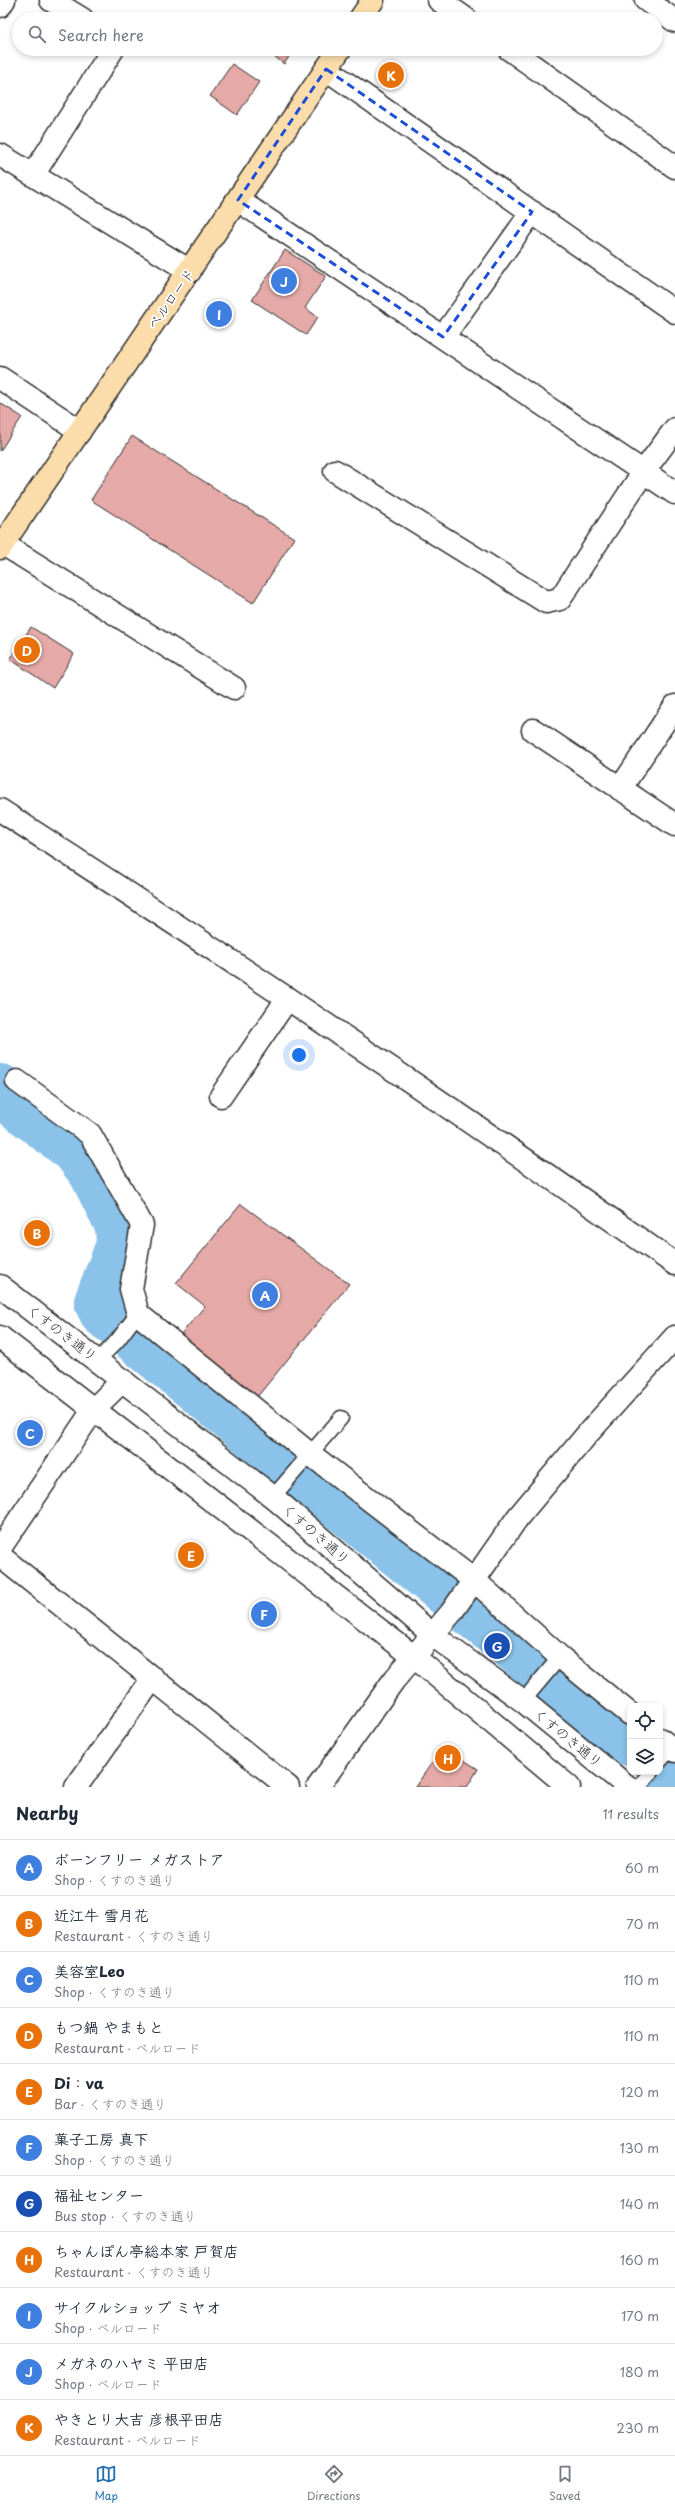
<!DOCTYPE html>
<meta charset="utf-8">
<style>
body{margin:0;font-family:"Playpen Sans","Klee One",sans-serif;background:#f2f2f3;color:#1f2937}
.controls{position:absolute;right:12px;bottom:12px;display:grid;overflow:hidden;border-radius:8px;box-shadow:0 2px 6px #0003}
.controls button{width:36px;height:36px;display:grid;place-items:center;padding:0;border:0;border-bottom:1px solid #e0e1e3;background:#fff;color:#1f2937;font:20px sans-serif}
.you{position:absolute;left:299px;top:1055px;width:14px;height:14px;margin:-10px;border:3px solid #fff;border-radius:50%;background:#1a73e8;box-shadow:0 0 0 6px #1a73e833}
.badge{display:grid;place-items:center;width:26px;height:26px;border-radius:50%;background:#1f6fb2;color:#fff;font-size:13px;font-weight:700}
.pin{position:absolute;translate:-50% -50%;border:2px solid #fff;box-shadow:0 1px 4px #0006}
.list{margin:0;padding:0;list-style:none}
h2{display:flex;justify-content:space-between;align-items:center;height:52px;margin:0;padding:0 16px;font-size:17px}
h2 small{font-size:13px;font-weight:400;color:#747a83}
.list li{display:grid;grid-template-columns:26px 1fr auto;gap:12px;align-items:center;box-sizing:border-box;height:56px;padding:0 16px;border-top:1px solid #e0e1e3}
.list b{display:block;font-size:15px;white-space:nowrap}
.list p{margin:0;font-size:13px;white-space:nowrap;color:#747a83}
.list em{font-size:13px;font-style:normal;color:#747a83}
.icon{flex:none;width:22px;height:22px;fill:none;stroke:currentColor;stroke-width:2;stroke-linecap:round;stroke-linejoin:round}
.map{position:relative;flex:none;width:675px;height:1787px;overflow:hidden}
.search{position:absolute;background:#fff;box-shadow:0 2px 6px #0003;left:12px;right:12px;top:12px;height:44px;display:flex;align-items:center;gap:10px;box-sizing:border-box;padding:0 14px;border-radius:22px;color:#747a83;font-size:15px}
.sheet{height:668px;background:#fff}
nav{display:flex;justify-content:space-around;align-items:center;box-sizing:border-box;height:56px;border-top:1px solid #e0e1e3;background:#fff;font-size:11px;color:#747a83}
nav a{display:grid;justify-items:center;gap:2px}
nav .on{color:#1f6fb2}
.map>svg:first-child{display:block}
</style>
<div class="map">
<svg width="675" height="1787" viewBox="0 0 675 1787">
<rect width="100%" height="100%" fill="#fff"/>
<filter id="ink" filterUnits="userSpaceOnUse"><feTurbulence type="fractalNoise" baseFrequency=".025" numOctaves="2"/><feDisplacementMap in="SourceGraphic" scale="8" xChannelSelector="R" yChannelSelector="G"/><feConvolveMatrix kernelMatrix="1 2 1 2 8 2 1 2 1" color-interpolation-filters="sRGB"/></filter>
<g filter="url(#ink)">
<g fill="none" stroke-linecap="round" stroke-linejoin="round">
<path stroke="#8ac2e9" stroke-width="52" d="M0,1090L76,1148L94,1171L121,1225L122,1245L100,1302L105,1312L630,1740
M660,1765L675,1777"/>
</g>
<path fill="#e5aaa7" stroke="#2b2b2b" d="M279,49L290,55L284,64L274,56Z
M232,64L259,82L237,115L210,96Z
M285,250L326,276L305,308L318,317L306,335L252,300Z
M0,403L22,417L0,451Z
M132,436L294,538L253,603L91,500Z
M31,627L74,654L53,688L10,659Z
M241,1204L349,1284L257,1397L181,1334L205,1306L176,1283Z
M443,1747L478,1769L467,1787H415Z"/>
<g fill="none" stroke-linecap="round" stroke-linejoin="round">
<defs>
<path id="lane" d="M98,1360L117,1341L136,1316
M273,1497L341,1418
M523,1701L560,1657
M660,1761L675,1743
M639,1787L651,1772"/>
<path id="street" d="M51,0L82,19
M439,0L466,19
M646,0L675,21
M0,6L4,0
M509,49L675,167
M326,69L675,312
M0,155L190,271
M33,175L113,49
M238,200L675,493
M443,337L532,212
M0,378L80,431
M335,471L546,602L560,599L644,471L675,429
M3,544L234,688
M533,730L675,825
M620,789L675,706
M0,810C228,957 453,1108 675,1264
M17,1081L90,1134L142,1225L131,1289L138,1314L310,1454L475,1581L560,1657L630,1714
M221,1096L288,998
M0,1548L94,1409L123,1380
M0,1556L288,1787
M660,1739L675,1751
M76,1787L153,1678
M318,1787L394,1680L451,1613L518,1517L590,1431L675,1337"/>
<path id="secondary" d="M0,1286L273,1497L434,1636L523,1701L628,1787
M0,1337L413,1656L569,1787"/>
<path id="primary" d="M360,19L373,0
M0,548L340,49"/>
</defs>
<use href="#lane" stroke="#2b2b2b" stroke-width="17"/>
<use href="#street" stroke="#2b2b2b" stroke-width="25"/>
<use href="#secondary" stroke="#2b2b2b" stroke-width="25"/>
<use href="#primary" stroke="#2b2b2b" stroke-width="25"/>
<use href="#lane" stroke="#fff" stroke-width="14"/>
<use href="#street" stroke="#fff" stroke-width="22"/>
<use href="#secondary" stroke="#fff" stroke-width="22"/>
<use href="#primary" stroke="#fbddab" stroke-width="22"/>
</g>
</g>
<path fill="none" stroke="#1d4ed8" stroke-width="3" stroke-dasharray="8 5" stroke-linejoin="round" d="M326,69L532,212L443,337L238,200Z"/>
<g text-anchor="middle" stroke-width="3.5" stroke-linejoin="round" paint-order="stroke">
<g font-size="14" fill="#2b2b2b" stroke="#fff">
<text transform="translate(171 299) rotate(-55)" y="5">ベルロード</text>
<text transform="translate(62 1333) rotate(37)" y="5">くすのき通り</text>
<text transform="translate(316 1534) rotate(41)" y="5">くすのき通り</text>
<text transform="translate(568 1738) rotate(39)" y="5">くすのき通り</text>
</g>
</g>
</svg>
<div class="controls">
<button><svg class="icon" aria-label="locate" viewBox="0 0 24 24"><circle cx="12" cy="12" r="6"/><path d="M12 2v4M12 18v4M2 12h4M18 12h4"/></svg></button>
<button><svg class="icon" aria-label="layers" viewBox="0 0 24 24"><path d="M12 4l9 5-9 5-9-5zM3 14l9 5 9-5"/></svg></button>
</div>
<div class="you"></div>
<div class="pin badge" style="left:265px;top:1295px;background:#3f7fe0">A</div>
<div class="pin badge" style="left:37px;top:1233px;background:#e8710a">B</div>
<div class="pin badge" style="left:30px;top:1433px;background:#3f7fe0">C</div>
<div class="pin badge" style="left:27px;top:650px;background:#e8710a">D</div>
<div class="pin badge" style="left:191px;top:1555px;background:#e8710a">E</div>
<div class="pin badge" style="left:264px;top:1614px;background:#3f7fe0">F</div>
<div class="pin badge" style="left:497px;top:1646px;background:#1a4fb4">G</div>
<div class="pin badge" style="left:448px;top:1758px;background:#e8710a">H</div>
<div class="pin badge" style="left:219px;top:314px;background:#3f7fe0">I</div>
<div class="pin badge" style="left:284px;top:281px;background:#3f7fe0">J</div>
<div class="pin badge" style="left:391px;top:75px;background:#e8710a">K</div>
<div class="search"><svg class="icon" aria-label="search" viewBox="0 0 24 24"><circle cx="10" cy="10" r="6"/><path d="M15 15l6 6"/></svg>Search here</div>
</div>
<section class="sheet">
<h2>Nearby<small>11 results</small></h2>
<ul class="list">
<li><span class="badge" style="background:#3f7fe0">A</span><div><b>ボーンフリー メガストア</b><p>Shop · くすのき通り</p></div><em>60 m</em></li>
<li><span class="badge" style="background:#e8710a">B</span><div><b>近江牛 雪月花</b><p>Restaurant · くすのき通り</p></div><em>70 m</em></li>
<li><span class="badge" style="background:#3f7fe0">C</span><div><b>美容室Leo</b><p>Shop · くすのき通り</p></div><em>110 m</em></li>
<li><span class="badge" style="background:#e8710a">D</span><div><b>もつ鍋 やまもと</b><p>Restaurant · ベルロード</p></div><em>110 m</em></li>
<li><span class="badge" style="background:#e8710a">E</span><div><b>Di：va</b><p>Bar · くすのき通り</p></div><em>120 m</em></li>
<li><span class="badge" style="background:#3f7fe0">F</span><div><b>菓子工房 真下</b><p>Shop · くすのき通り</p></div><em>130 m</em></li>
<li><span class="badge" style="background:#1a4fb4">G</span><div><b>福祉センター</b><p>Bus stop · くすのき通り</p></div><em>140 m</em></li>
<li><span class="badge" style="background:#e8710a">H</span><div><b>ちゃんぽん亭総本家 戸賀店</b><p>Restaurant · くすのき通り</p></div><em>160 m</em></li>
<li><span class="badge" style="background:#3f7fe0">I</span><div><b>サイクルショップ ミヤオ</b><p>Shop · ベルロード</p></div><em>170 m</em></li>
<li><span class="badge" style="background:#3f7fe0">J</span><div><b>メガネのハヤミ 平田店</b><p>Shop · ベルロード</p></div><em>180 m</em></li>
<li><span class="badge" style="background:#e8710a">K</span><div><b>やきとり大吉 彦根平田店</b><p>Restaurant · ベルロード</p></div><em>230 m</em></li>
</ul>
</section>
<nav>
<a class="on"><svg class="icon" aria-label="map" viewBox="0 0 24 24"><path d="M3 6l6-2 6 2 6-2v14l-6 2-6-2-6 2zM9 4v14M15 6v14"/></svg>Map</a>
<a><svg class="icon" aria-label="directions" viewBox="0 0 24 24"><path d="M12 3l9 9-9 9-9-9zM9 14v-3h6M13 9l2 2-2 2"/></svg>Directions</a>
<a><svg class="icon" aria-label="saved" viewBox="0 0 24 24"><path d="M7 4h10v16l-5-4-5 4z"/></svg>Saved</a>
</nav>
